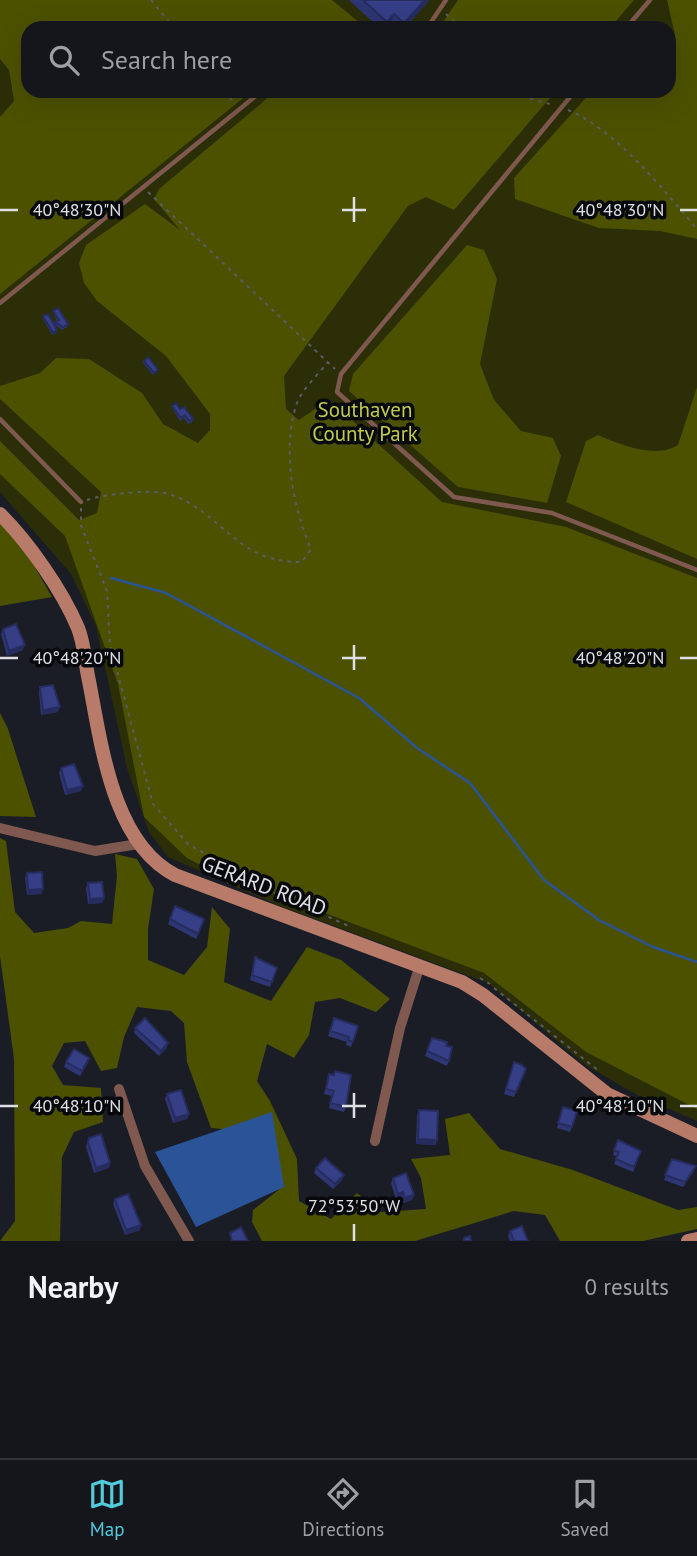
<!DOCTYPE html>
<meta charset="utf-8">
<style>
body{margin:0;font-family:"PT Sans",sans-serif;background:#1d1f25;color:#f1f3f6}
.list{margin:0;padding:0;list-style:none}
h2{display:flex;justify-content:space-between;align-items:center;height:91px;margin:0;padding:0 28px;font-size:30px}
h2 small{font-size:23px;font-weight:400;color:#9d9fa3}
.icon{flex:none;width:38px;height:38px;fill:none;stroke:currentColor;stroke-width:2;stroke-linecap:round;stroke-linejoin:round}
.map{position:relative;flex:none;width:697px;height:1241px;overflow:hidden}
.search{position:absolute;background:#14161c;box-shadow:0 7px 28px #0002;left:21px;right:21px;top:21px;height:77px;display:flex;align-items:center;gap:18px;box-sizing:border-box;padding:0 24px;border-radius:21px;color:#9d9fa3;font-size:26px}
.sheet{height:217px;background:#14161c}
nav{display:flex;justify-content:space-around;align-items:center;box-sizing:border-box;height:98px;border-top:2px solid #33353b;background:#14161c;font-size:19px;color:#9d9fa3}
nav a{display:grid;justify-items:center;gap:4px}
nav .on{color:#53cbdb}
.map>svg:first-child{display:block}
</style>
<div class="map">
<svg width="697" height="1241" viewBox="0 0 697 1241">
<rect width="100%" height="100%" fill="#1b1d26"/>
<path fill="#2b2e06" fill-rule="evenodd" d="M0,0H697V1121L639,1096L587,1066L488,983L275,904L168,857L149,832L127,768L96,626L71,574L0,492ZM28,28H669V91H28Z"/>
<path fill="#4c5100" d="M0,0H332L366,28H28V91H252L0,294V117L14,101L9,70L0,59Z
M458,0H634L610,28H439Z
M667,0H697V239L660,231L599,228L515,199L514,178L592,91H669V49L675,35Z
M276,91H556L454,210L426,197L408,206L284,376L286,409L299,420L325,402L333,403L442,502L566,527L697,578V1109L586,1052L484,973L208,869L187,858L144,817L118,684L65,536L0,474V441L79,520L97,513L101,492L0,399V386L40,373L56,358L89,359L142,393L163,424L198,443L210,430V414L166,356L97,301L84,283L79,263L86,245L145,204L180,230L154,199L159,189Z
M467,245L484,250L497,279L480,364L494,400L521,431L553,438L561,456L547,503L458,487L349,391L353,374Z
M697,387V559L566,502L586,441L598,435C621,445 656,459 678,445Z
M0,524L24,548L52,597L0,606Z
M0,713L8,729L36,817L0,816Z
M0,838L6,841L15,912L34,933L68,928L81,921L112,924L117,876L115,854L137,859L154,889L148,929V960L184,975L207,947L212,907L230,929L224,982L271,1001L307,947L341,960L390,999L376,1012L340,998L315,1002L309,1035L294,1058L267,1044L257,1081L270,1101L297,1159L299,1201L331,1219L357,1193L380,1212L426,1209L421,1178L411,1159L450,1155L445,1119L469,1113L500,1149L573,1170L678,1210L697,1207V1229L643,1241H560L545,1215L514,1211L415,1241H262L252,1222L253,1210L281,1188L233,1130L211,1128L187,1062L184,1023L171,1011L137,1007L124,1037L117,1068L101,1071L85,1041L64,1043L52,1066L63,1085L101,1088L103,1122L74,1132L62,1157L60,1241H0L15,1221L14,1059L0,956Z"/>
<path fill="#2a5497" d="M272,1112L284,1187L196,1227L155,1152Z"/>
<g fill="none" stroke-linecap="round" stroke-linejoin="round">
<path stroke="#2a5497" stroke-width="2.5" d="M111,578L166,593L359,698L417,748L470,783L544,880L599,920L653,947L697,962"/>
<path stroke="#5b5d65" stroke-width="2" stroke-dasharray="3.5 5" stroke-linecap="butt" d="M151,0L174,28
M446,14L461,28
M224,91L235,104
M516,91L518,95L553,105
M568,110C616,130 663,189 697,229
M148,192L335,369
M87,500C106,494 153,488 172,495C224,514 236,563 302,562L311,549C293,508 282,450 296,406C300,391 318,375 328,362
M81,508V526L107,591L110,645L153,804L188,844L272,892L351,927
M480,978L490,984
M494,988L599,1071"/>
<path stroke="#7f594f" stroke-width="4.5" d="M427,28L446,0
M626,28L650,0
M575,91L341,374L337,392L454,497L552,513L697,570
M0,303L262,91
M0,419L81,502"/>
<path stroke="#7f594f" stroke-width="10" d="M0,828L95,851L138,844
M119,1089L145,1166L189,1241
M375,1141L400,1028L419,968"/>
<path stroke="#b87b6a" stroke-width="14" d="M0,514C29,543 62,590 78,628C84,643 85,661 88,676C101,740 111,842 175,875L462,982L483,995L607,1094L697,1136
M688,1241L697,1239"/>
</g>
<path fill="#2e3673" d="M349,0H429L428,2L405,28H396L391,24L387,28H379Z
M53,311L68,324L67,327L62,330L54,324L57,321L53,313Z
M43,316L57,330L56,333L52,335L43,319Z
M144,361L158,370L157,372L153,375L143,363Z
M172,406L180,409L193,419L192,422L188,424L184,418L180,421L172,408Z
M3,629L23,650L7,656L1,634Z
M40,687L58,712L41,715L39,692Z
M61,768L83,786L81,791L65,795L59,773Z
M27,873L43,889L41,894L27,895L25,878Z
M88,883L104,898L102,903L88,904L86,888Z
M175,906L204,919L196,939L168,924Z
M255,957L277,968L270,987L250,980Z
M334,1018L358,1026L351,1047L346,1045L347,1042L328,1036Z
M135,1028L167,1048L159,1056L134,1033Z
M432,1038L446,1046L449,1061L447,1066L425,1056Z
M66,1062L88,1063L80,1076L64,1067Z
M514,1062L526,1069L514,1097L504,1094Z
M329,1074L346,1107L344,1112L329,1108L332,1096L324,1094Z
M167,1094L189,1114L187,1119L173,1123L165,1099Z
M563,1107L577,1111L570,1132L557,1128Z
M419,1110L436,1145L416,1144L417,1115Z
M89,1138L110,1163L109,1168L94,1173L86,1147Z
M618,1140L641,1151L633,1172L614,1164L617,1157L613,1155Z
M672,1159L694,1171L683,1187L664,1180Z
M316,1168L344,1175L342,1180L333,1189L314,1173Z
M393,1178L414,1195L412,1200L403,1203L401,1197L396,1199L391,1183Z
M115,1199L140,1230L125,1235L113,1204Z
M510,1231L528,1241H510L508,1236Z"/>
<path fill="#262c5e" d="M425,0H429L428,2L405,28H402L404,23Z
M394,14L391,24L387,28H385L387,22Z
M25,645L23,650L7,656L9,651Z
M60,707L58,712L41,715L43,710Z
M83,786L81,791L65,795L67,790Z
M43,889L41,894L27,895L28,890Z
M104,898L102,903L88,904L90,899Z
M168,1043L167,1048L159,1056L161,1051Z
M189,1114L187,1119L173,1123L175,1118Z
M418,1139L437,1140L436,1145L416,1144Z
M110,1163L109,1168L94,1173L96,1168Z
M344,1175L342,1180L333,1189L335,1184Z
M403,1192L401,1197L396,1199L398,1194Z
M414,1195L412,1200L403,1203L405,1198Z
M141,1225L140,1230L125,1235L126,1230Z"/>
<path fill="#363f86" stroke="#262c5e" stroke-width="2" d="M363,0H425L404,23L394,14L387,22Z
M58,308L68,324L63,327L55,322L59,320L53,311Z
M48,314L57,330L53,333L43,316Z
M148,357L158,370L154,373L144,361Z
M176,403L180,409L184,407L193,419L189,421L185,415L181,418L172,406Z
M16,624L25,645L9,651L3,629Z
M53,685L60,707L43,710L40,687Z
M74,764L83,786L67,790L61,768Z
M42,872L43,889L28,890L27,873Z
M102,882L104,898L90,899L88,883Z
M175,906L204,919L198,934L170,919Z
M255,957L277,968L272,982L252,975Z
M145,1018L168,1043L161,1051L135,1028Z
M334,1018L358,1026L353,1042L348,1040L349,1037L330,1031Z
M432,1038L447,1042L446,1046L452,1047L449,1061L427,1051Z
M74,1049L89,1058L82,1071L66,1062Z
M514,1062L522,1065L526,1069L516,1092L506,1089Z
M335,1071L351,1075L346,1107L330,1103L334,1091L326,1089L329,1074L334,1075Z
M181,1090L189,1114L175,1118L167,1094Z
M563,1107L577,1111L572,1127L558,1123Z
M419,1110L438,1111L437,1140L418,1139Z
M101,1134L110,1163L96,1168L88,1142L89,1138Z
M618,1140L641,1151L634,1167L616,1159L619,1152L614,1150Z
M325,1158L344,1175L335,1184L316,1168Z
M672,1159L696,1166L685,1182L665,1175Z
M406,1173L414,1195L405,1198L403,1192L398,1194L393,1178Z
M128,1194L141,1225L126,1230L115,1199Z
M522,1226L528,1241H514L510,1231Z
M241,1227L248,1241H232L230,1233Z
M470,1236L471,1241H464V1238Z"/>
<path fill="none" stroke="#dee0e6" stroke-width="2.5" d="M354,197V222M0,210H18M342,210H366M680,210H697M354,645V670M0,658H18M342,658H366M680,658H697M354,1093V1118M0,1106H18M342,1106H366M680,1106H697M354,1224V1241"/>
<g text-anchor="middle" stroke-width="7" stroke-linejoin="round" paint-order="stroke">
<g font-size="21" fill="#c0cb4d" stroke="#07080b">
<text x="365" y="417">Southaven<tspan x="365" dy="24">County Park</tspan></text>
</g>
<g font-size="21" fill="#dee0e6" stroke="#07080b">
<text transform="translate(264 886) rotate(21)" y="7">GERARD ROAD</text>
</g>
</g>
<g font-size="18" text-anchor="middle" fill="#dee0e6" stroke="#07080b" stroke-width="7" stroke-linejoin="round" paint-order="stroke">
<text x="77" y="216">40°48'30"N</text>
<text x="620" y="216">40°48'30"N</text>
<text x="77" y="664">40°48'20"N</text>
<text x="620" y="664">40°48'20"N</text>
<text x="77" y="1112">40°48'10"N</text>
<text x="620" y="1112">40°48'10"N</text>
<text x="354" y="1212">72°53'50"W</text>
</g>
</svg>
<div class="search"><svg class="icon" aria-label="search" viewBox="0 0 24 24"><circle cx="10" cy="10" r="6"/><path d="M15 15l6 6"/></svg>Search here</div>
</div>
<section class="sheet">
<h2>Nearby<small>0 results</small></h2>
<ul class="list">
</ul>
</section>
<nav>
<a class="on"><svg class="icon" aria-label="map" viewBox="0 0 24 24"><path d="M3 6l6-2 6 2 6-2v14l-6 2-6-2-6 2zM9 4v14M15 6v14"/></svg>Map</a>
<a><svg class="icon" aria-label="directions" viewBox="0 0 24 24"><path d="M12 3l9 9-9 9-9-9zM9 14v-3h6M13 9l2 2-2 2"/></svg>Directions</a>
<a><svg class="icon" aria-label="saved" viewBox="0 0 24 24"><path d="M7 4h10v16l-5-4-5 4z"/></svg>Saved</a>
</nav>
